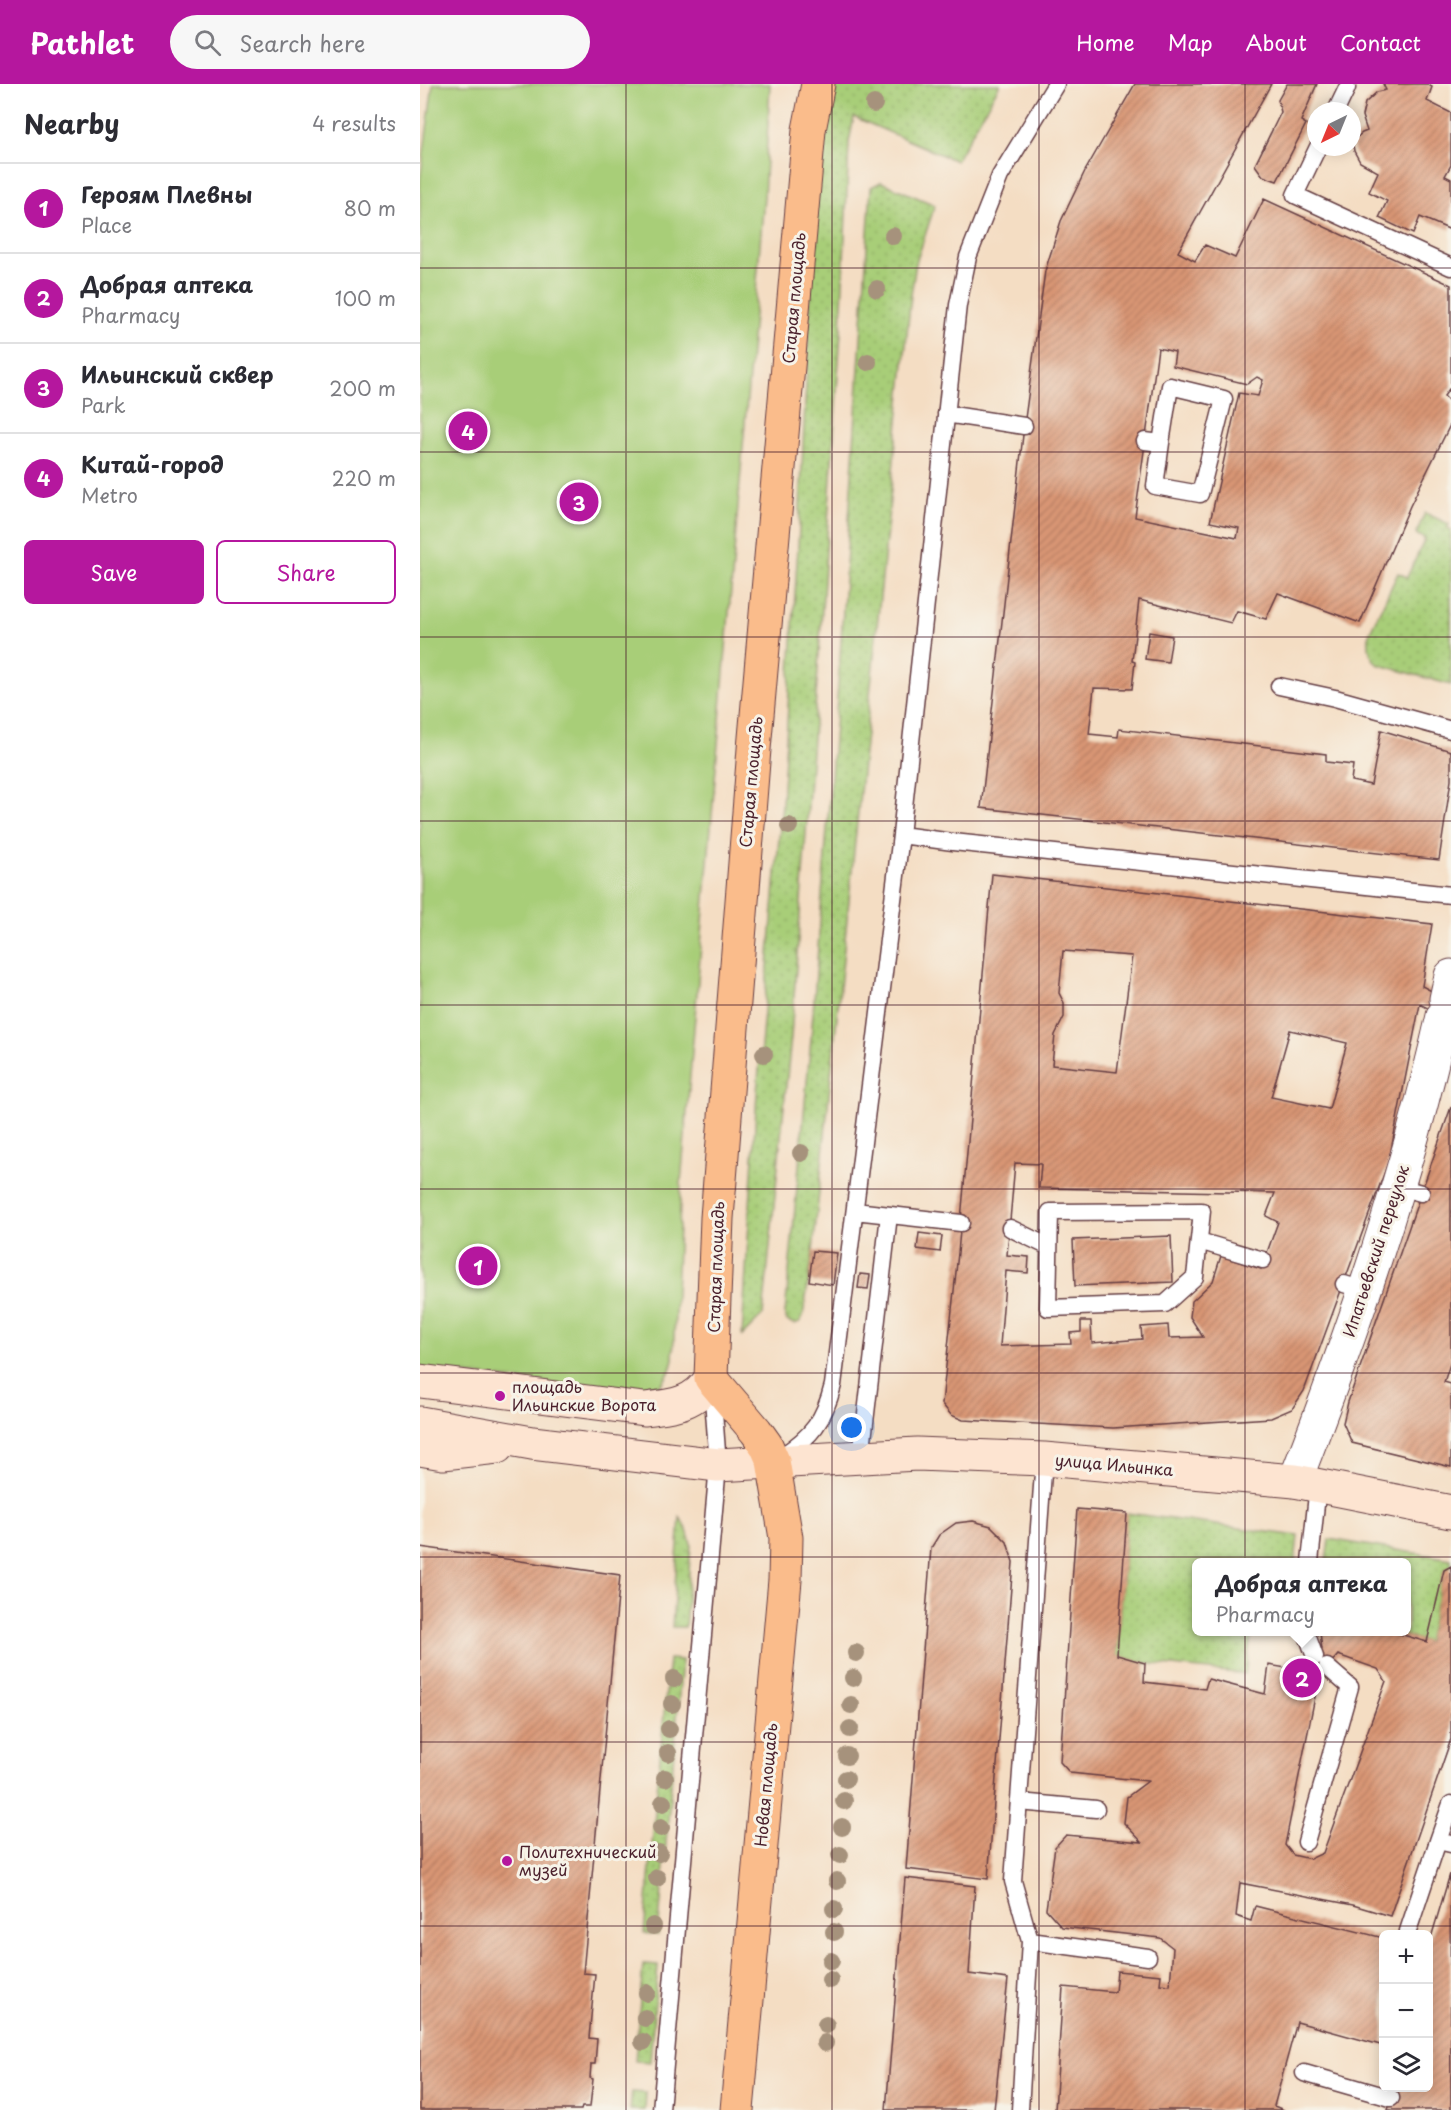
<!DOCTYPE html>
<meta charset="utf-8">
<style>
body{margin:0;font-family:"Playpen Sans",sans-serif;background:#f7f7f7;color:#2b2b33}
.controls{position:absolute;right:18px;bottom:18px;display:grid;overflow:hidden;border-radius:9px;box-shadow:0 3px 15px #0003}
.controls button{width:54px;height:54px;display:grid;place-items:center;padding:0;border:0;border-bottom:2px solid #e1e1e2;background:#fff;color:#2b2b33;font:30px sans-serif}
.compass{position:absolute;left:887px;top:18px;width:54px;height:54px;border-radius:50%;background:#fff;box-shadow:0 3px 15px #0003;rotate:223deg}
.you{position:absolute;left:432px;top:1344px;width:21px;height:21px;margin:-15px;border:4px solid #fff;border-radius:50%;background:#1a73e8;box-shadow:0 0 0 9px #1a73e833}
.badge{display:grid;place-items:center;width:39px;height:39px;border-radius:50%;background:#b5179e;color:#fff;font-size:20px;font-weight:700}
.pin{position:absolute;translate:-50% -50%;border:3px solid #fff;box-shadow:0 2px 6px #0006}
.popup{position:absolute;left:772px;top:1474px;width:219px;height:78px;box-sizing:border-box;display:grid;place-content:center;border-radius:9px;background:#fff;filter:drop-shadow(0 2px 4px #0005);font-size:20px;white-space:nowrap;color:#7c7c81}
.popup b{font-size:22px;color:#2b2b33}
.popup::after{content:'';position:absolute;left:50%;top:100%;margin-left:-12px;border:12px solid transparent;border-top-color:#fff}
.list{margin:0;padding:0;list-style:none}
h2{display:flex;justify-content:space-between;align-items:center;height:78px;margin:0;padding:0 24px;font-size:26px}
h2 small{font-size:20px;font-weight:400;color:#7c7c81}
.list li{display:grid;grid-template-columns:39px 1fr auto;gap:18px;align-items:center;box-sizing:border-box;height:90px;padding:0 24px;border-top:2px solid #e1e1e2}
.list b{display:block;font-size:22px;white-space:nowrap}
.list p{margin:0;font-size:20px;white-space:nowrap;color:#7c7c81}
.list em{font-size:20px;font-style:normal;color:#7c7c81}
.actions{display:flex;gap:12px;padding:18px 24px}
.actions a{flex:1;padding:14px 0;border:2px solid #b5179e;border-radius:9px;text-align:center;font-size:21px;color:#b5179e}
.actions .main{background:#b5179e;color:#fff}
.icon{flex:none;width:33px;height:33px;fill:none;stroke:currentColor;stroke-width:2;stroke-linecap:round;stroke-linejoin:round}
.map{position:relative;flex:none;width:1031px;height:2026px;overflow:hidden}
header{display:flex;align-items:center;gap:36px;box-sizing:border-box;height:84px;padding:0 30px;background:#b5179e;color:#fff}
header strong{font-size:28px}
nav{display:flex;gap:33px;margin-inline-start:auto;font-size:21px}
.search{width:420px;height:54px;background:#f7f7f7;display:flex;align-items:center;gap:15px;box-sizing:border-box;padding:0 21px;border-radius:33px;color:#7c7c81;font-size:22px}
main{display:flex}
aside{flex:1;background:#fff}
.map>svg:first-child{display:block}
</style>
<header>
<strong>Pathlet</strong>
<div class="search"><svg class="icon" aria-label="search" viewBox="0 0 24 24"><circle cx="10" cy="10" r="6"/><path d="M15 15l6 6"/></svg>Search here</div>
<nav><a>Home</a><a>Map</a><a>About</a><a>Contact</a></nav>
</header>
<main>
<aside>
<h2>Nearby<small>4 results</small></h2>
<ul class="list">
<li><span class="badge">1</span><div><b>Героям Плевны</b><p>Place</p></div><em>80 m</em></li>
<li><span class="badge">2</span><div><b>Добрая аптека</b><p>Pharmacy</p></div><em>100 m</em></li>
<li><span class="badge">3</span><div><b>Ильинский сквер</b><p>Park</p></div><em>200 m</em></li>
<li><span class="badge">4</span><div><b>Китай-город</b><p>Metro</p></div><em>220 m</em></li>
</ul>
<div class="actions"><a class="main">Save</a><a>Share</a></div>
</aside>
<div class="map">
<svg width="1031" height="2026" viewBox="0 0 1031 2026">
<defs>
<pattern id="grass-dots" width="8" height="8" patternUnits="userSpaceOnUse" patternTransform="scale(1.5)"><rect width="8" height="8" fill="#a8ce78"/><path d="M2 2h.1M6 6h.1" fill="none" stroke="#92b068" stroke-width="1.8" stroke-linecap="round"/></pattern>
<pattern id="building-hatch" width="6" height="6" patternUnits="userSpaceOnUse" patternTransform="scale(1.5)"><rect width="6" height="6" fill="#d99675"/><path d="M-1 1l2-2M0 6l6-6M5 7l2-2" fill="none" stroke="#b27a60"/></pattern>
</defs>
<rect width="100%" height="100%" fill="#f7f3e8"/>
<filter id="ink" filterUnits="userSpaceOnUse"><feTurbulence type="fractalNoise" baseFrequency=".0167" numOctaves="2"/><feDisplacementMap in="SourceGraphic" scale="12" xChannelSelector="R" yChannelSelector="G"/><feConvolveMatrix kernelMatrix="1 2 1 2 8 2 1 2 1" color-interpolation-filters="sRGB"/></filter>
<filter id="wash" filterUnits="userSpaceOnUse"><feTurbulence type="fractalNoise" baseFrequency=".008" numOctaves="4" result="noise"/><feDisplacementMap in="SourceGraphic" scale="24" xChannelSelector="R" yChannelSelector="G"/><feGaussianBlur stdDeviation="1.35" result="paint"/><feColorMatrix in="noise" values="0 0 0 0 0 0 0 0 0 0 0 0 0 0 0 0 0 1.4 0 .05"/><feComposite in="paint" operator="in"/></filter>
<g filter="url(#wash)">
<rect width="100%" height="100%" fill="#f4ddc3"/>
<path fill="url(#grass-dots)" stroke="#797652" stroke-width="1.5" d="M412,0H580L536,77L434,33L429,58L421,247L397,599L371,953L343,1231L322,1252L337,1008L362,720L379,445L396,93Z
M461,98L515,121L496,179L491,211L393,1167L383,1232L380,1238L374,1240L367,1237L365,1230L391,955L418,602L451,103Z
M1005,429L1029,440L1027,444L1031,446V601L957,580C949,571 948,562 949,550L978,489L987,493L1005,455L996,450Z
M707,1429L878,1452L875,1478H777V1548H832L825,1590L725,1579L697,1571Z
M260,1433L267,1446L271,1460L265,1543H252Z
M909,1455L1031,1475V1482L1024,1486L1007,1558L973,1548H987V1478H906Z
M249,1575L262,1576L238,1851L224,1849Z
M223,1880L238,1881L230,1978L215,1977Z
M212,2008L226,2009L225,2026H210Z"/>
<path fill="#a8ce78" stroke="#797652" stroke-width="1.5" d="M13,0H350L344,113L261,1099L253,1275C250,1292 242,1304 225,1310L0,1285V97Z"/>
<g id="blocks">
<path fill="url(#building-hatch)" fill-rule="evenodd" d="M715,0H851L758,168L775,177L785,161L815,174L844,115L1031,201V306L1029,305L1024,312L1031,319V339L990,422L940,539L858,509L846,535L817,527L811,539L719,516L712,577L715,578L712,605L674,604L669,650L698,653L699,645L906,670V678L933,681L931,697L951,701L961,646L1031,667V696L1019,776L561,724L604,342L625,187L641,137L665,87ZM738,264L755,268L753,282L827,300L837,293L843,296L838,312L819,309L790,438L819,444L817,454L715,433Z
M867,0H897L881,37L886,40L857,97L843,92L835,81L861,28L858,16Z
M963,0H1007L1012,3L1007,17L1031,29V81L1025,92L1031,95V146L1000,133L993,150L959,134L967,117L949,108L958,88L940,78L934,67L933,61L936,54L942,49L947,47L942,32L945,19L957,8L966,6Z
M729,548L752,552L748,578L725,575Z
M572,790L1012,840L1002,902L1031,917V936L1000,920L969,1076L884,1307L872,1325L851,1334L693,1344L543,1336L531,1331L522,1320L538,1169ZM643,867L712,872L697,988L632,981L635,951L644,933V919L639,909ZM870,946L927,959L909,1025L851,1013ZM595,1079L621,1080L619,1104L855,1109L846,1132L858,1138L841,1185L801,1172L793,1197L772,1217L770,1233L783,1253L749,1254L748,1241L721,1243L722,1255L672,1259L671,1237H661V1248L650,1249L651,1260L580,1262L586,1187L608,1189L609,1173L587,1171Z
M1031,1023V1277L1024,1298L1031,1300V1383L932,1359L923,1339L928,1318Z
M499,1149L522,1152L520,1168L497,1165Z
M751,1152L753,1198L655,1202L653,1156Z
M393,1167L417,1169L413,1201L389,1197Z
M440,1190L450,1191L448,1205L438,1204Z
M657,1425L707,1429L697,1571L725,1579L724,1598L785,1605L788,1595L845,1610L849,1581L866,1584L873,1579L888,1582L902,1565L900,1548H973L1007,1558L1024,1486L1031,1482V1655L970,1832L933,1821L820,1799L816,1832L831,1837L835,1822L964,1854V1962L877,1938L854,2022L864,2026H635L643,1903L695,1908L697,1887L741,1891L740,1900L750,1901L753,1864L740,1854L642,1843L626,1825L635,1763L646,1751L722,1758L704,1739L707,1713L728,1697L650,1689L640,1678ZM918,1571L958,1585L966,1597L903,1769L890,1775L873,1771L865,1761L899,1593Z
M553,1437L571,1442L587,1458L593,1478L568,1795L486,1785L511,1464L519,1451L536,1439Z
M0,1463L200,1491L163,1889L175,1890L169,1954L177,1955L175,1980H171L170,1994L173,1995L170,2023H162L161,2026H0Z
M1030,1790L1031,2026H968L974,2004H1008V1864Z
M485,1794L555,1802L549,1890L588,1895L574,2026H466Z"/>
</g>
</g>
<g filter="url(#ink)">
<use href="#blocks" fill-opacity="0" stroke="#643c42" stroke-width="1.5"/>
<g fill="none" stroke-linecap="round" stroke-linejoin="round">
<defs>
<path id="lane" d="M916,27L927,4
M898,63L875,111L1031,183
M526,330L604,342
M725,357L741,359L750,302L804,315L780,410L735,402L741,359
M859,602L915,614L1031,646
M481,751L533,758L1031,811
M979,1103L1001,1109
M435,1127L541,1139
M782,1127L775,1193L745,1220L628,1224L630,1128Z
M590,1144L629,1163
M779,1157L843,1176
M924,1200L944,1206
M362,1372C392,1352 404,1337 413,1301L481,751L538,221L548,173L580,92L636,0
M441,1373L469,1131
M890,1478L898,1401
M886,1548L895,1573
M599,1718L676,1725
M1018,1757L1031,1720
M886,1758L930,1603L907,1583
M988,1847L1018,1757L1031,1760
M610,1857L728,1873
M884,1989L971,2014
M241,2026L298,1381L292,1301
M600,2026L610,1857L593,1797L624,1375"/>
<path id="street" d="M1026,915L1031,892
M875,1397C934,1245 987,1091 1023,932"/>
<path id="secondary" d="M0,1297L224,1325C252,1322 276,1320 291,1294
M0,1339L112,1359L298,1381L497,1370L624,1375L875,1397L1031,1428
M0,1365L23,1369L77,1363"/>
<path id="primary" d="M317,2026L365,1496L366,1454L353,1377L346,1361L336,1347L291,1294L297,1134L334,665L389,46L398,0"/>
</defs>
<use href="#lane" stroke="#643c42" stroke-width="19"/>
<use href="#street" stroke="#643c42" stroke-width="35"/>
<use href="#secondary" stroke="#643c42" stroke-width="35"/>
<use href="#primary" stroke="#643c42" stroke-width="35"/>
<use href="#lane" stroke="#fff" stroke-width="16"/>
<use href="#street" stroke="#fff" stroke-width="33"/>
<use href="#secondary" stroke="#fde4d1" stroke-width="33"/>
<use href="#primary" stroke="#fabc8b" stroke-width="33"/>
</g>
<g fill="#a6927c">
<circle cx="454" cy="20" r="9"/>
<circle cx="473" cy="152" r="9"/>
<circle cx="457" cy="205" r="9"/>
<circle cx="448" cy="278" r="9"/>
<circle cx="369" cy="742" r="9"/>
<circle cx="344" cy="970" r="9"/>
<circle cx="381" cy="1069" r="9"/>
<circle cx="436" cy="1569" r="9"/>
<circle cx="433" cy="1594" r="9"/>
<circle cx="254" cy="1595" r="9"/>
<circle cx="252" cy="1620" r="9"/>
<circle cx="431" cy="1621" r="9"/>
<circle cx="249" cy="1645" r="9"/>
<circle cx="430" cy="1645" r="9"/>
<circle cx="248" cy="1669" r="9"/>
<circle cx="427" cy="1672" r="9"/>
<circle cx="245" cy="1694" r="9"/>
<circle cx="426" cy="1695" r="9"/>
<circle cx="424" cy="1717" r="9"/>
<circle cx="243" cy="1719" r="9"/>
<circle cx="422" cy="1743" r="9"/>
<circle cx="241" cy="1744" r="9"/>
<circle cx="239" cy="1769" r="9"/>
<circle cx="420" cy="1771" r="9"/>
<circle cx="237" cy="1794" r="9"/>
<circle cx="417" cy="1797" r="9"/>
<circle cx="414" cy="1825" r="9"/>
<circle cx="233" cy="1842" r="9"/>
<circle cx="414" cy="1848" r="9"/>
<circle cx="411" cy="1877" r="9"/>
<circle cx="410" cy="1896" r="9"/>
<circle cx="227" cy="1909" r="9"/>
<circle cx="225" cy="1934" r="9"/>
<circle cx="406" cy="1941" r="9"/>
<circle cx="223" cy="1958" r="9"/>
<circle cx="405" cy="1959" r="9"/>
</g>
</g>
<path fill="none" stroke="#4a1f2b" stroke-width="1.5" stroke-opacity="0.55" d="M206,0V2026M412,0V2026M619,0V2026M825,0V2026M0,184H1031M0,368H1031M0,553H1031M0,737H1031M0,921H1031M0,1105H1031M0,1289H1031M0,1473H1031M0,1658H1031M0,1842H1031"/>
<g fill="#b5179e" stroke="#f7f3e8" stroke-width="2">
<circle cx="80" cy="1312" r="6"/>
<circle cx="87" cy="1777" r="6"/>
</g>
<g text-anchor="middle" stroke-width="6" stroke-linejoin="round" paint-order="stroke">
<g font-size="16" fill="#4a1f2b" stroke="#f7f3e8">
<text transform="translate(374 214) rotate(-85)" y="6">Старая площадь</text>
<text transform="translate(331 698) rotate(-85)" y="6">Старая площадь</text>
<text transform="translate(956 1167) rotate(-72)" y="6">Ипатьевский переулок</text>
<text transform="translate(296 1183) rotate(-88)" y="6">Старая площадь</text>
<text transform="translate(694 1381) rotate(5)" y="6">улица Ильинка</text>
<text transform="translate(346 1701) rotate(-85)" y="6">Новая площадь</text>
</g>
<g font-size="16" fill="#4a1f2b" stroke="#f7f3e8" text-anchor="start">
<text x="92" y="1309">площадь<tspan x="92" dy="18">Ильинские Ворота</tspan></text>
<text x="99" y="1774">Политехнический<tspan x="99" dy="18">музей</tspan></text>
</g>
</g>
</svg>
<div class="controls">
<button>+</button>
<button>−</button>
<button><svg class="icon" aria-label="layers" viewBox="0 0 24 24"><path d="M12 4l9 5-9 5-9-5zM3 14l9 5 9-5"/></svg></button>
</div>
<svg class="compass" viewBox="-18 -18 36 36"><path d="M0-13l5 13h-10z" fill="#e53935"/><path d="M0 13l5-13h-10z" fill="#7c7c81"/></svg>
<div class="you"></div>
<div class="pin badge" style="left:58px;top:1182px">1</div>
<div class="pin badge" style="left:882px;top:1594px">2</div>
<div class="popup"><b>Добрая аптека</b>Pharmacy</div>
<div class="pin badge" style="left:159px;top:418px">3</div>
<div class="pin badge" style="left:48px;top:347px">4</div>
</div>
</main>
